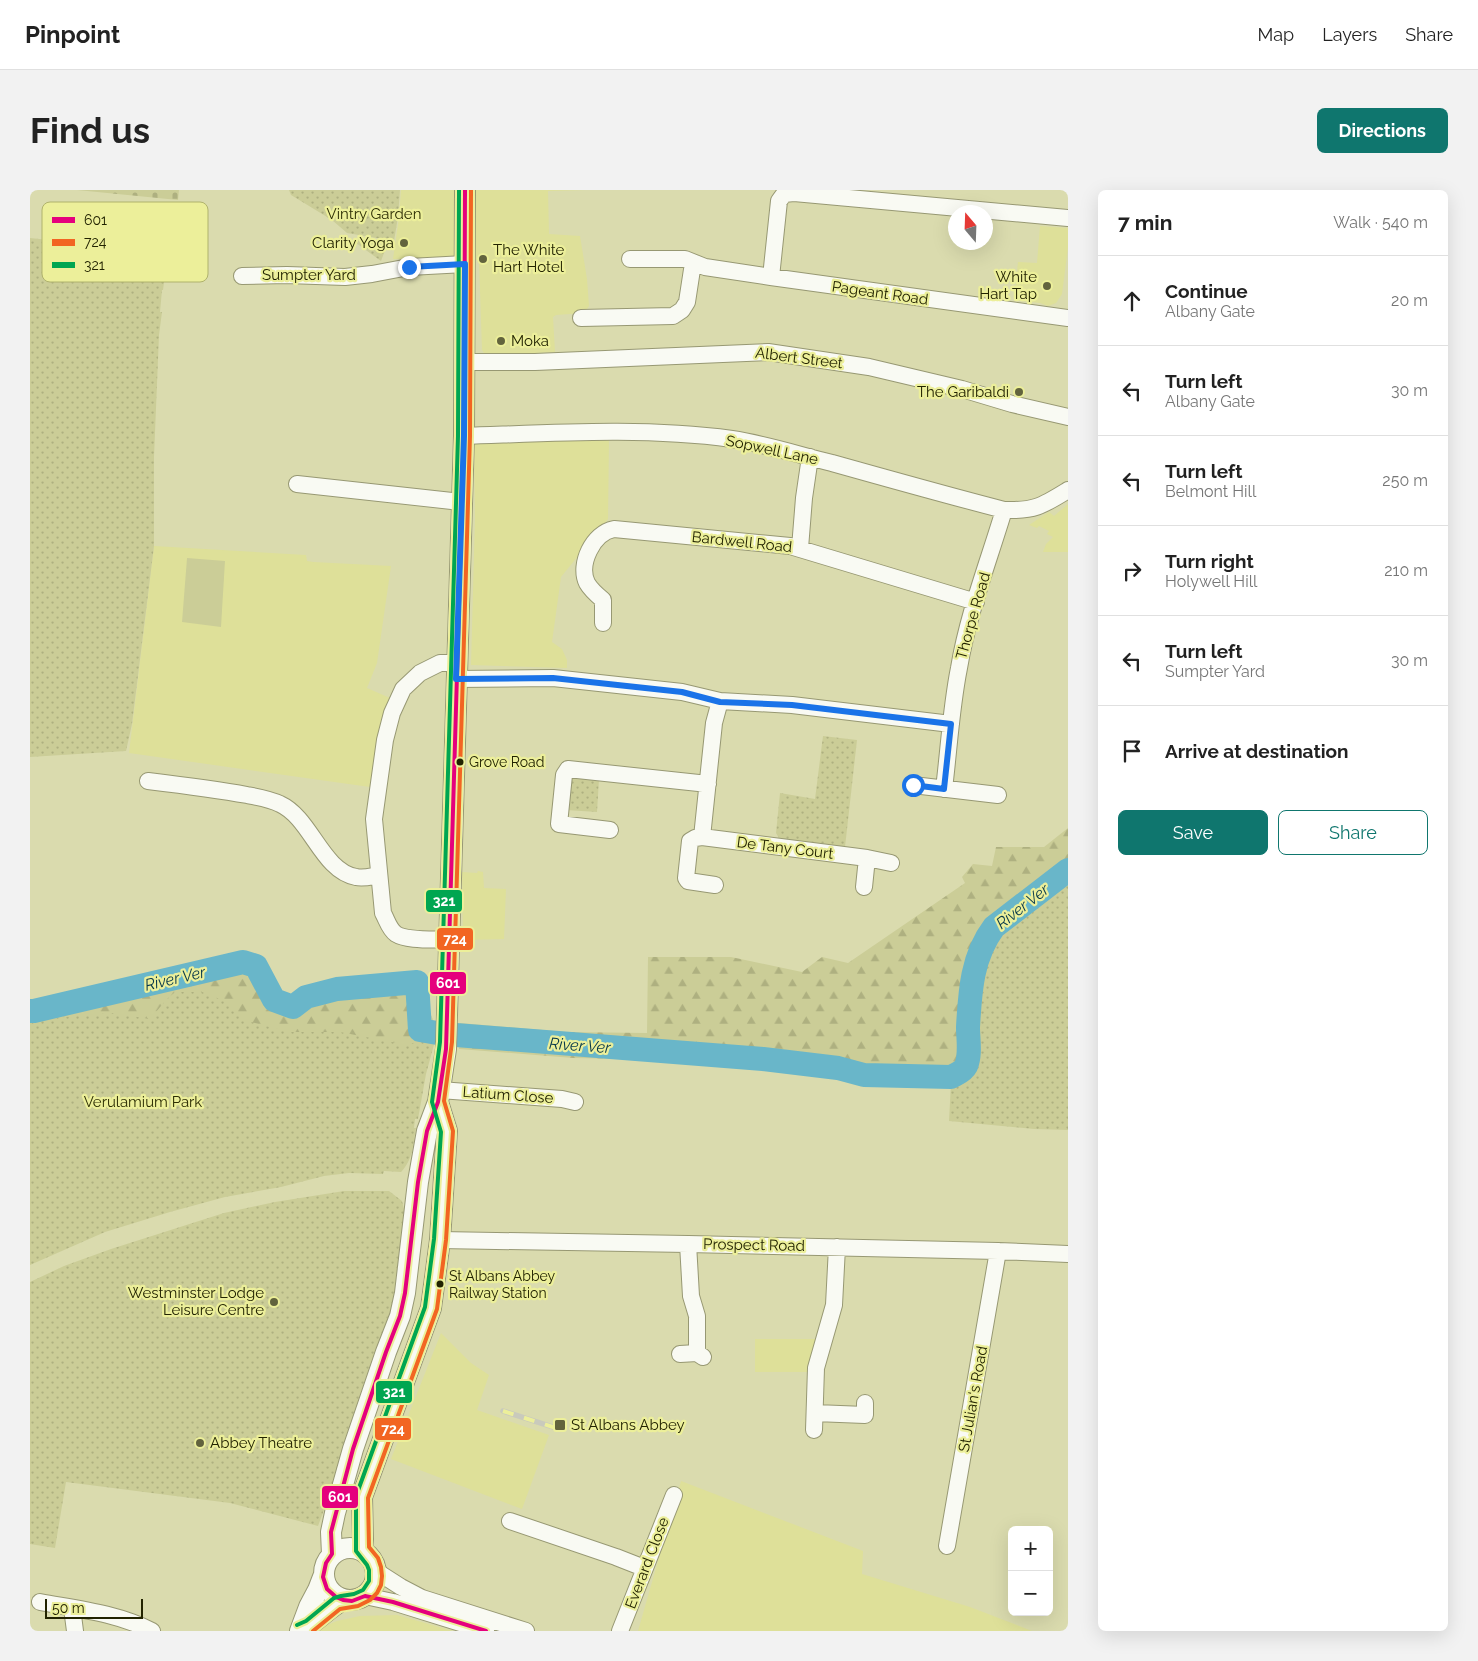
<!DOCTYPE html>
<meta charset="utf-8">
<style>
body{margin:0;font-family:Raleway,sans-serif;background:#f2f2f2;color:#222}
.controls{position:absolute;right:15px;bottom:15px;display:grid;overflow:hidden;border-radius:8px;box-shadow:0 5px 20px #0002}
.controls button{width:45px;height:45px;display:grid;place-items:center;padding:0;border:0;border-bottom:1px solid #e0e0e0;background:#fff;color:#222;font:25px sans-serif}
.compass{position:absolute;left:918px;top:15px;width:45px;height:45px;border-radius:50%;background:#fff;box-shadow:0 5px 20px #0002;rotate:341deg}
.scale{position:absolute;left:15px;bottom:12px;width:98px;box-sizing:border-box;padding-left:5px;border:2px solid #222300;border-top:0;font-size:14px;line-height:18px;white-space:nowrap;color:#222300;-webkit-text-stroke:4px #ecef9a;paint-order:stroke}
.stop{position:absolute;width:15px;height:15px;margin:-11px;border:4px solid #1a73e8;border-radius:50%;background:#fff}
.stop.end{background:#1a73e8;border-color:#fff;box-shadow:0 1px 5px #0008}
.list{margin:0;padding:0;list-style:none}
h2{display:flex;justify-content:space-between;align-items:center;height:65px;margin:0;padding:0 20px;font-size:21px}
h2 small{font-size:16px;font-weight:400;color:#767676}
.list li{display:grid;grid-template-columns:32px 1fr auto;gap:15px;align-items:center;box-sizing:border-box;height:90px;padding:0 20px;border-top:1px solid #e0e0e0}
.list b{display:block;font-size:19px;white-space:nowrap}
.list p{margin:0;font-size:16px;white-space:nowrap;color:#767676}
.list em{font-size:16px;font-style:normal;color:#767676}
.actions{display:flex;gap:10px;padding:15px 20px}
.actions a{flex:1;padding:11px 0;border:1px solid #0f766e;border-radius:8px;text-align:center;font-size:18px;color:#0f766e}
.actions .main{background:#0f766e;color:#fff}
.icon{flex:none;width:28px;height:28px;fill:none;stroke:currentColor;stroke-width:2;stroke-linecap:round;stroke-linejoin:round}
.map{position:relative;flex:none;width:1038px;height:1441px;overflow:hidden;border-radius:8px}
header{display:flex;align-items:center;gap:30px;box-sizing:border-box;height:70px;padding:0 25px;background:#fff;border-bottom:1px solid #e0e0e0}
header strong{font-size:24px}
nav{display:flex;gap:28px;margin-inline-start:auto;font-size:18px}
.intro{display:flex;align-items:center;justify-content:space-between;box-sizing:border-box;height:120px;padding:0 30px}
h1{margin:0;font-size:35px}
.button{padding:12px 22px;border-radius:8px;background:#0f766e;color:#fff;font-size:18px;font-weight:700}
main{display:flex;gap:30px;padding:0 30px}
aside{flex:1;background:#fff;border-radius:8px;box-shadow:0 5px 20px #0002}
.map>svg:first-child{display:block}
</style>
<header>
<strong>Pinpoint</strong>
<nav><a>Map</a><a>Layers</a><a>Share</a></nav>
</header>
<div class="intro"><h1>Find us</h1><a class="button">Directions</a></div>
<main>
<div class="map">
<svg width="1038" height="1441" viewBox="0 0 1038 1441">
<defs>
<pattern id="green-dots" width="8" height="8" patternUnits="userSpaceOnUse" patternTransform="scale(1.25)"><rect width="8" height="8" fill="#cbcd97"/><path d="M2 2h.1M6 6h.1" fill="none" stroke="#aeb080" stroke-width="1.8" stroke-linecap="round"/></pattern>
<pattern id="forest-firs" width="22" height="20" patternUnits="userSpaceOnUse" patternTransform="scale(1.25)"><rect width="22" height="20" fill="#cbcd97"/><path d="M5 1l3.5 6h-7zM16 11l3.5 6h-7z" fill="#aeb080"/></pattern>
<pattern id="cemetery-stones" width="16" height="16" patternUnits="userSpaceOnUse" patternTransform="scale(1.25)"><rect width="16" height="16" fill="#cbcd97"/><path d="M2 7V4a2 2 0 0 1 4 0v3zM10 15v-3a2 2 0 0 1 4 0v3z" fill="#aeb080"/></pattern>
</defs>
<rect width="100%" height="100%" fill="#dadbae"/>
<path fill="#dee099" d="M371,0H556L518,1L519,44L550,46L557,89L559,116L554,123L526,125L523,127L525,162L506,163H454L452,160L449,70L363,69L369,27Z
M1010,36L1038,38V57L1032,104L1026,113L1018,116L1010,113L984,110L988,72L1007,73Z
M579,248L578,329L531,387L522,452L532,459L537,470V478L441,475L445,328L444,254L449,250Z
M1038,314V362H1013L1016,354L1023,347L1017,344L1019,341L1009,336L1007,338L999,335L1019,322L1024,326Z
M124,356L276,365L277,371L283,372L361,376L347,473L337,498L360,508L340,597L99,563Z
M448,681L453,682L454,698L476,699L474,749L433,750L432,682L447,683Z
M411,1143L441,1173L459,1185L447,1220L519,1245L492,1319L361,1269Z
M725,1149H788L781,1182H725Z
M651,1291L833,1361L832,1384L940,1417L1002,1441H608Z
M367,1425L423,1441H290L293,1437L307,1431L330,1426Z"/>
<path fill="url(#green-dots)" d="M259,0H370L368,27L364,51L317,43L302,30L261,5Z
M0,48L142,63L139,85H135L133,100H132L130,122H132L129,145L124,267V356L102,534L96,561L0,567Z
M328,49L357,55L351,71L326,53Z
M793,546L827,550L815,657L750,650L746,643L750,603L785,609Z
M538,587L569,589L567,622L536,620Z
M1038,685V940L1004,939L919,931L921,893C927,889 935,885 939,879C945,869 940,851 940,840C941,816 945,776 956,754C964,737 1020,695 1038,685Z
M213,772L226,776L244,810L263,817L276,807L307,799L387,792L406,837L405,851L396,884L388,929H385L384,938H386C383,954 383,970 371,982L354,981L353,984L319,983L294,986L251,997L195,1007L140,1022L75,1042L0,1075V821H4Z
M314,1001H359L372,1011L375,1023L368,1106L315,1253L295,1317L288,1336L200,1313L36,1292L25,1358L0,1354V1092L34,1076L81,1059L194,1023L245,1012Z"/>
<path fill="url(#forest-firs)" d="M1038,638V685C1020,695 964,737 956,754C945,776 941,816 940,840C940,851 945,869 939,879C935,885 927,889 921,893L824,890L797,882L762,880L742,876L652,870L543,868L429,859L430,833L536,842L617,843L618,767H701L772,782L792,767L818,773L935,693L932,687L943,674L962,676L966,657H1014Z
M213,772L226,776L244,810L263,817L276,807L307,799L387,792L406,837L405,846L377,855L310,842H259L221,832L205,823L197,812L172,802H145L136,810L120,829L82,823L0,830V821H4Z"/>
<path fill="url(#cemetery-stones)" d="M47,0H149L148,10Z"/>
<path fill="#cbcd97" d="M157,368L195,371L191,437L152,432Z"/>
<g fill="none" stroke-linecap="round" stroke-linejoin="round">
<path stroke="#69b6c9" stroke-width="24" d="M0,821H4L213,772L226,776L244,810L263,817L276,807L307,799L387,792L390,840L413,844L733,869L808,878L834,885L921,887C926,884 933,882 936,876C941,864 938,849 938,837C940,801 942,766 964,737L1038,680"/>
<defs>
<path id="minor" d="M600,69H655L675,77L741,87L1038,128
M212,86L257,85L315,87L342,84L379,77L435,74
M741,87L749,11L754,4L764,3L1038,28
M551,128L643,126L652,120L657,112L663,73
M434,172H505L738,162L839,177L932,199L982,214L1038,227
M434,246C524,243 613,237 702,249C736,254 769,265 802,273C859,289 916,305 974,320C1005,321 1012,316 1038,300
M267,294L431,312
M770,358L774,308L780,267
M573,433V410C567,405 561,400 557,393C548,374 563,343 584,339L760,356L946,412
M426,489L523,488L652,502L690,511L762,515L921,534
M690,511L684,533L672,647L837,668L861,673
M118,591C151,595 184,599 217,605C228,607 240,609 250,614C281,628 292,681 326,687C334,689 342,686 349,685
M883,595L968,605
M914,599C919,558 921,518 929,478C938,424 958,373 974,320
M580,640L529,634L534,585L538,579L678,594
M672,647L665,648L660,651L656,688L658,691L685,695
M834,697L837,668
M419,750C405,749 377,751 366,744C359,739 357,730 353,723L344,629L355,550L362,523L373,499L390,483L410,473H427
M410,900L532,909L545,912
M410,1050L658,1054L968,1061L1038,1064
M658,1054L661,1106L667,1126V1163
M650,1164L667,1163L673,1167
M785,1223L835,1225V1213
M784,1240L786,1178L804,1115L807,1057
M480,1331L586,1367L614,1378
M917,1356L968,1061
M346,1381L371,1397L392,1408L496,1441
M335,1406L363,1412L456,1441
M10,1412C48,1419 87,1423 122,1441
M42,1418L45,1441
M590,1441L644,1305"/>
<path id="major" d="M294 1384a26 26 0 1 1 52 0a26 26 0 1 1-52 0Z
M332,1360L333,1349L332,1307L401,1118L410,1050L417,941L408,912
M302,1364L301,1342L305,1323L323,1259L356,1162L370,1126L375,1103L388,992L397,941L408,912L416,859L434,246L435,0
M270,1441L279,1417L288,1400L293,1387
M270,1441C286,1432 297,1419 313,1410"/>
</defs>
<use href="#minor" stroke="#979873" stroke-width="18"/>
<use href="#major" stroke="#979873" stroke-width="22"/>
<use href="#minor" stroke="#f9faf3" stroke-width="16"/>
<use href="#major" stroke="#f9faf3" stroke-width="20"/>
<defs>
<path id="rail" d="M473,1221L529,1239"/>
</defs>
<use href="#rail" stroke="#c9cabc" stroke-width="5.5"/>
<use href="#rail" stroke="#ecef9a" stroke-width="4" stroke-dasharray="11" stroke-linecap="butt"/>
<defs>
<path id="bus-1" d="M435,0L434,246L416,859L408,912L397,941L388,992L375,1103L370,1126L356,1162L323,1259L301,1342L302,1364L296,1373L293,1387L297,1399L306,1407L313,1410L322,1411L335,1406L363,1412L456,1441"/>
<path id="bus-2" d="M283,1441L310,1419L328,1416L340,1410L347,1403L351,1395L352,1386L351,1377L348,1368L339,1357L338,1308L407,1119L416,1050L423,941L414,911L422,852L440,246L441,0"/>
<path id="bus-3" d="M267,1435L276,1431L304,1408L311,1406L324,1404L333,1400L339,1391V1380L337,1375L326,1361V1306L395,1117L404,1049L411,942L402,912L410,852L428,246L429,0"/>
</defs>
<use href="#bus-1" stroke="#ecef9a" stroke-width="8"/>
<use href="#bus-2" stroke="#ecef9a" stroke-width="8"/>
<use href="#bus-3" stroke="#ecef9a" stroke-width="8"/>
<use href="#bus-1" stroke="#e5007d" stroke-width="4"/>
<use href="#bus-2" stroke="#f26522" stroke-width="4"/>
<use href="#bus-3" stroke="#00a651" stroke-width="4"/>
</g>
<g fill="none" stroke-linecap="round" stroke-linejoin="round">
<path stroke="#1a73e8" stroke-width="6" d="M379,77L435,74L434,246L426,489L523,488L652,502L690,512L762,515L921,534L914,599L883,595"/>
</g>
<g fill="#62633d" stroke="#ecef9a" stroke-width="2">
<circle cx="374" cy="53" r="5"/>
<circle cx="453" cy="69" r="5"/>
<circle cx="1017" cy="96" r="5"/>
<circle cx="471" cy="151" r="5"/>
<circle cx="989" cy="202" r="5"/>
<circle cx="244" cy="1112" r="5"/>
<rect x="524" y="1229" width="12" height="12" rx="2.5"/>
<circle cx="170" cy="1253" r="5"/>
</g>
<g fill="#222300" stroke="#ecef9a" stroke-width="2">
<circle cx="430" cy="572" r="4.5"/>
<circle cx="410" cy="1094" r="4.5"/>
</g>
<g text-anchor="middle" stroke-width="4.5" stroke-linejoin="round" paint-order="stroke">
<g font-size="14" fill="#222300" stroke="#ecef9a" text-anchor="start">
<text x="439" y="577">Grove Road</text>
<text x="419" y="1091">St Albans Abbey<tspan x="419" dy="17">Railway Station</tspan></text>
</g>
<g font-size="15" fill="#2d2e04" stroke="#ecef9a">
<text x="344" y="29">Vintry Garden</text>
<text x="113" y="917">Verulamium Park</text>
</g>
<g font-size="15" fill="#222300" stroke="#ecef9a" text-anchor="end">
<text x="364" y="58">Clarity Yoga</text>
<text x="463" y="65" text-anchor="start">The White<tspan x="463" dy="17">Hart Hotel</tspan></text>
<text x="1007" y="92">White<tspan x="1007" dy="17">Hart Tap</tspan></text>
<text x="481" y="156" text-anchor="start">Moka</text>
<text x="979" y="207">The Garibaldi</text>
<text x="234" y="1108">Westminster Lodge<tspan x="234" dy="17">Leisure Centre</tspan></text>
<text x="541" y="1240" text-anchor="start">St Albans Abbey</text>
<text x="180" y="1258" text-anchor="start">Abbey Theatre</text>
</g>
<g font-size="15" fill="#222300" stroke="#ecef9a">
<text x="279" y="90">Sumpter Yard</text>
<text transform="translate(850 103) rotate(8)" y="5">Pageant Road</text>
<text transform="translate(769 168) rotate(7)" y="5">Albert Street</text>
<text transform="translate(742 260) rotate(12)" y="5">Sopwell Lane</text>
<text transform="translate(712 352) rotate(6)" y="5">Bardwell Road</text>
<text transform="translate(943 426) rotate(-74)" y="5">Thorpe Road</text>
<text transform="translate(755 658) rotate(7)" y="5">De Tany Court</text>
<text transform="translate(478 905) rotate(4)" y="5">Latium Close</text>
<text transform="translate(724 1055) rotate(1)" y="5">Prospect Road</text>
<text transform="translate(943 1209) rotate(-80)" y="5">St Julian's Road</text>
<text transform="translate(617 1373) rotate(-69)" y="5">Everard Close</text>
</g>
<g font-size="16" font-style="italic" fill="#06374a" stroke="#ecef9a">
<text transform="translate(992 716) rotate(-38)" y="6">River Ver</text>
<text transform="translate(145 788) rotate(-13)" y="6">River Ver</text>
<text transform="translate(550 855) rotate(4)" y="6">River Ver</text>
</g>
</g>
<rect x="12" y="12" width="166" height="80" rx="8" fill="#ecef9a" stroke="#afb26c" stroke-width="1"/>
<rect x="22" y="27" width="23" height="6" fill="#e5007d"/>
<rect x="22" y="49" width="23" height="7" fill="#f26522"/>
<rect x="22" y="72" width="23" height="6" fill="#00a651"/>
<g font-size="14" fill="#222300">
<text x="54" y="35">601</text>
<text x="54" y="57">724</text>
<text x="54" y="80">321</text>
</g>
<g stroke="#ecef9a" stroke-width="2">
<rect x="395" y="699" width="38" height="24" rx="5" fill="#00a651"/>
<rect x="406" y="737" width="38" height="24" rx="5" fill="#f26522"/>
<rect x="399" y="781" width="38" height="24" rx="5" fill="#e5007d"/>
<rect x="345" y="1190" width="38" height="24" rx="5" fill="#00a651"/>
<rect x="344" y="1227" width="38" height="24" rx="5" fill="#f26522"/>
<rect x="291" y="1295" width="38" height="24" rx="5" fill="#e5007d"/>
</g>
<g font-size="14" text-anchor="middle" font-weight="bold" fill="#fff">
<text x="414" y="716">321</text>
<text x="425" y="754">724</text>
<text x="418" y="798">601</text>
<text x="364" y="1207">321</text>
<text x="363" y="1244">724</text>
<text x="310" y="1312">601</text>
</g>
</svg>
<div class="controls">
<button>+</button>
<button>−</button>
</div>
<svg class="compass" viewBox="-18 -18 36 36"><path d="M0-13l5 13h-10z" fill="#e53935"/><path d="M0 13l5-13h-10z" fill="#767676"/></svg>
<div class="scale">50 m</div>
<div class="stop" style="left:883px;top:595px"></div>
<div class="stop end" style="left:379px;top:77px"></div>
</div>
<aside>
<h2>7 min<small>Walk · 540 m</small></h2>
<ul class="list">
<li><svg class="icon" aria-label="ahead" viewBox="0 0 24 24"><path d="M12 20V5M6 11l6-6 6 6"/></svg><div><b>Continue</b><p>Albany Gate</p></div><em>20 m</em></li>
<li><svg class="icon" aria-label="left" viewBox="0 0 24 24"><path d="M17 20v-9H6M10 6l-5 5 5 5"/></svg><div><b>Turn left</b><p>Albany Gate</p></div><em>30 m</em></li>
<li><svg class="icon" aria-label="left" viewBox="0 0 24 24"><path d="M17 20v-9H6M10 6l-5 5 5 5"/></svg><div><b>Turn left</b><p>Belmont Hill</p></div><em>250 m</em></li>
<li><svg class="icon" aria-label="right" viewBox="0 0 24 24"><path d="M7 20v-9h11M14 6l5 5-5 5"/></svg><div><b>Turn right</b><p>Holywell Hill</p></div><em>210 m</em></li>
<li><svg class="icon" aria-label="left" viewBox="0 0 24 24"><path d="M17 20v-9H6M10 6l-5 5 5 5"/></svg><div><b>Turn left</b><p>Sumpter Yard</p></div><em>30 m</em></li>
<li><svg class="icon" aria-label="arrive" viewBox="0 0 24 24"><path d="M6 21V4h12l-3 4 3 4H6"/></svg><div><b>Arrive at destination</b></div></li>
</ul>
<div class="actions"><a class="main">Save</a><a>Share</a></div>
</aside>
</main>
